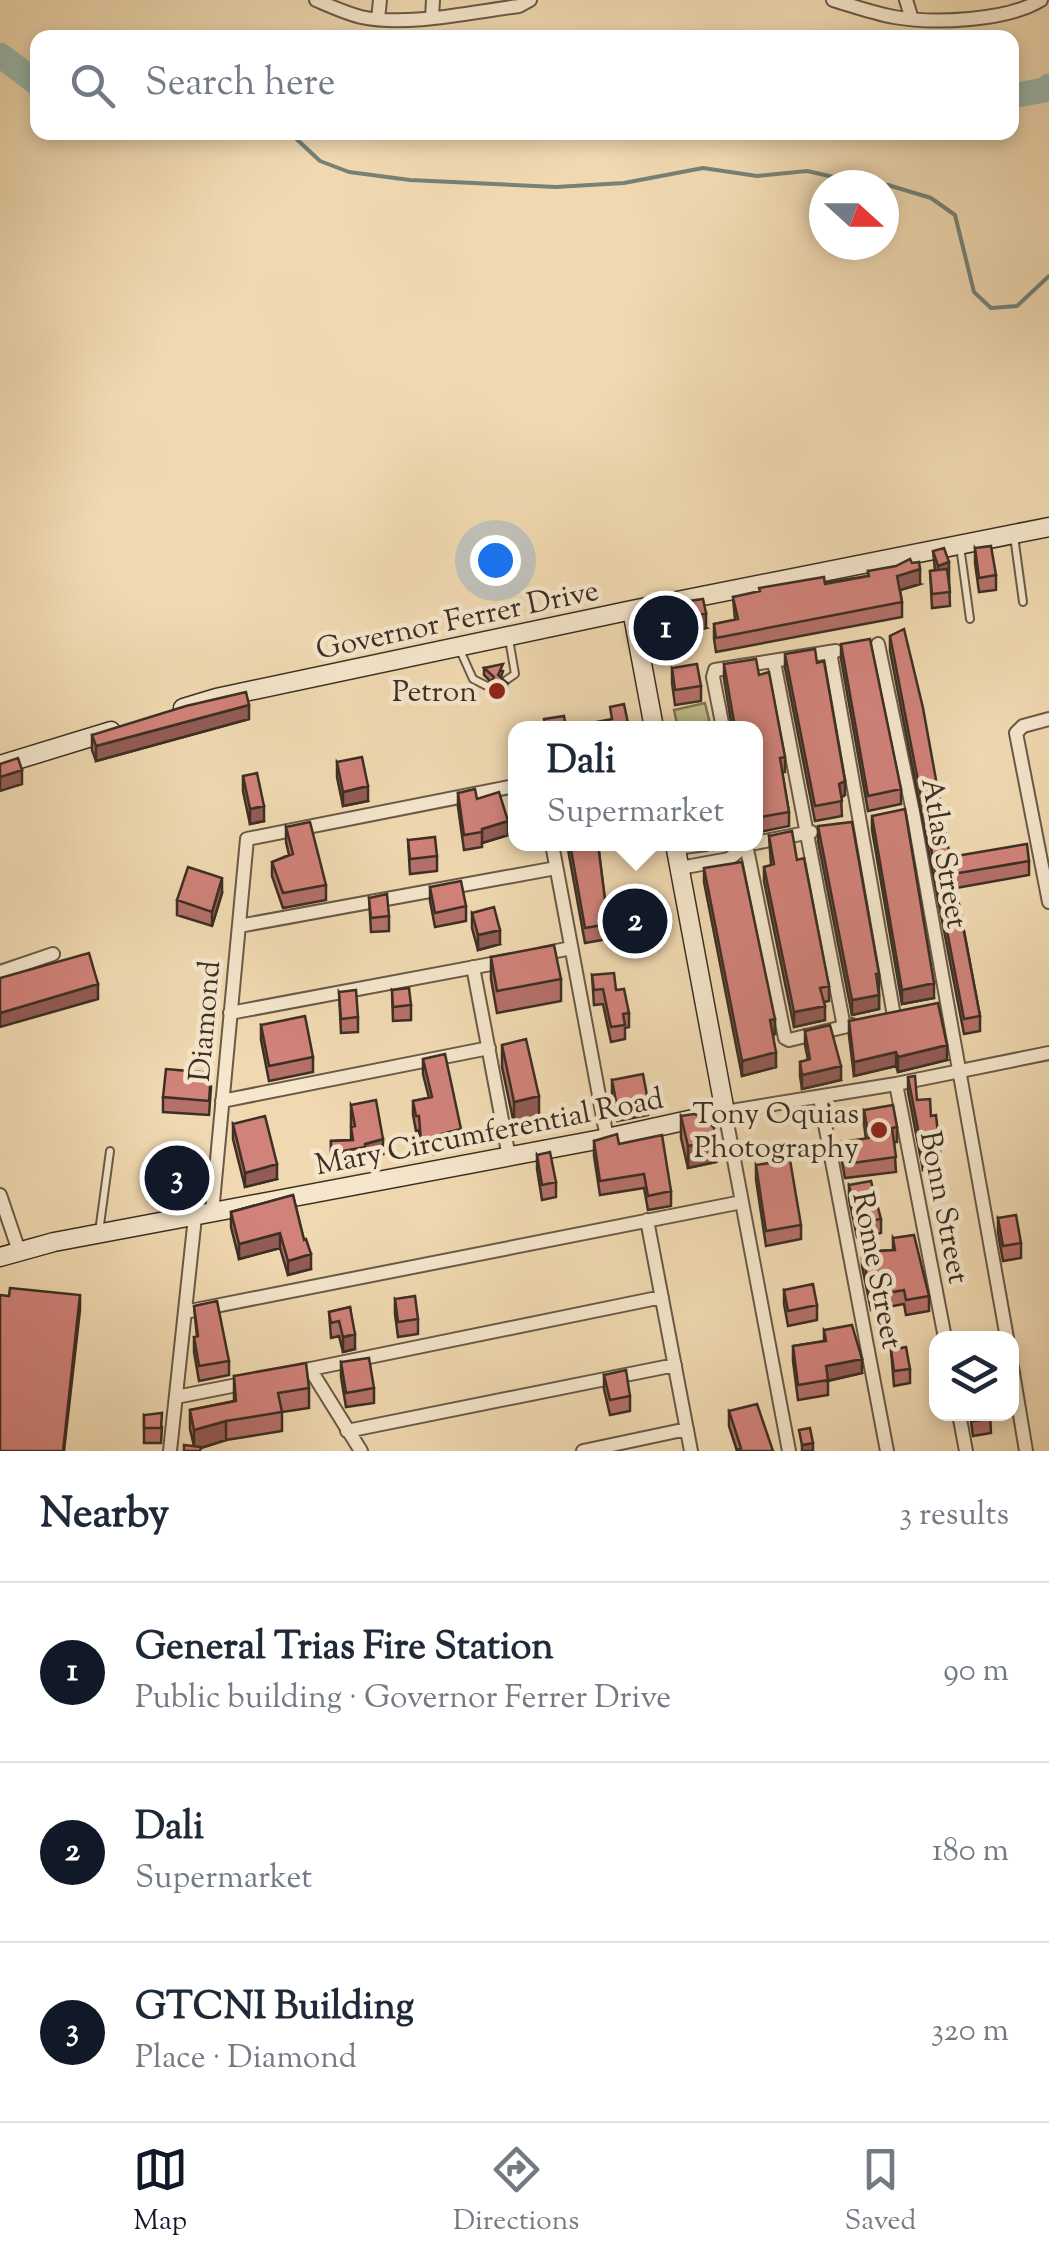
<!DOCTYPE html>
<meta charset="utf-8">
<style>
body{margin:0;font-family:"Sorts Mill Goudy",serif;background:#f6f6f7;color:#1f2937}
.controls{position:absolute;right:30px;bottom:30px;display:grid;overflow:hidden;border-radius:20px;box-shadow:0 5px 15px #0003}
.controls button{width:90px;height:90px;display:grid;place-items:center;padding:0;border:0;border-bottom:2px solid #e0e1e3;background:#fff;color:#1f2937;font:50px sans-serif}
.compass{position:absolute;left:809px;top:170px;width:90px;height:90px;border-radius:50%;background:#fff;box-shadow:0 5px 15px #0003;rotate:111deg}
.you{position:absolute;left:495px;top:560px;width:35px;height:35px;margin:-25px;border:8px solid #fff;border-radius:50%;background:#1a73e8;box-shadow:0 0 0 15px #1a73e833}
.badge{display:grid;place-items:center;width:65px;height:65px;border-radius:50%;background:#111827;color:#fff;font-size:32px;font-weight:700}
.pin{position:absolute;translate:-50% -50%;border:5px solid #fff;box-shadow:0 2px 10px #0006}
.popup{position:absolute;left:508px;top:721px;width:255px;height:130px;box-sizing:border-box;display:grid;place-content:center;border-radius:20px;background:#fff;filter:drop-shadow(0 2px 8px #0005);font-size:32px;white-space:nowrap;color:#747a83}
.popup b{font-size:38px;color:#1f2937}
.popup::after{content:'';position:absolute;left:50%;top:100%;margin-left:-20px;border:20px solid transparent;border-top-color:#fff}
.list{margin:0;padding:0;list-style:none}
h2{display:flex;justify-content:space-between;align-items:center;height:130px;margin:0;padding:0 40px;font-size:42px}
h2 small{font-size:32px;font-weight:400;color:#747a83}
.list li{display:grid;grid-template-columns:65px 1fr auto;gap:30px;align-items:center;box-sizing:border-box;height:180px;padding:0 40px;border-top:2px solid #e0e1e3}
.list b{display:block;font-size:38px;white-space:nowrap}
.list p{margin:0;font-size:32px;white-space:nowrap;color:#747a83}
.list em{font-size:32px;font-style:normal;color:#747a83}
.icon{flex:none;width:55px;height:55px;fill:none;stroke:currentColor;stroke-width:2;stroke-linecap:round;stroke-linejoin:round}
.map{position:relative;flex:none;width:1049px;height:1451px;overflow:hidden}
.search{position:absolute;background:#fff;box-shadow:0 5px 15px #0003;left:30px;right:30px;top:30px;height:110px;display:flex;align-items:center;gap:25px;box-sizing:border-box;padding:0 35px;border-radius:20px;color:#747a83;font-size:38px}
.sheet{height:670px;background:#fff}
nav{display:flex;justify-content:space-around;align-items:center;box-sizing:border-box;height:140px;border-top:2px solid #e0e1e3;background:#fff;font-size:28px;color:#747a83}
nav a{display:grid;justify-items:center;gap:5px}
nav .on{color:#111827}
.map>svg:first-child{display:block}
</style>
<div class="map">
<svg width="1049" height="1451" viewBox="0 0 1049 1451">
<rect width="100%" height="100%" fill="#f0d9b1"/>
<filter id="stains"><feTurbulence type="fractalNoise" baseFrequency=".002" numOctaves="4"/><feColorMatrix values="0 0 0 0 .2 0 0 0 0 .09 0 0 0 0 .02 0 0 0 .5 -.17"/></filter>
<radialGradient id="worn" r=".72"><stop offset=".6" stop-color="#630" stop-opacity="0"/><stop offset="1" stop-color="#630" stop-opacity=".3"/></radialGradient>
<path fill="#bfbe88" stroke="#7e7656" stroke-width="2.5" d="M705,703L711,728H678L674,710Z"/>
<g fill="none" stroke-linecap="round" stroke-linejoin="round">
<path stroke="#748278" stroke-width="4" d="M289,132L320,161L349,172L410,180L556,187L624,183L703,168L757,176L807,171L865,184L888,185L931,198L955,215L974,292L991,308L1017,306L1049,276"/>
<path stroke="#9abab0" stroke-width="25" d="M0,55L38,84
M1012,96L1044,90L1049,86"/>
<defs>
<path id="lane" d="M1014,536L1023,602
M960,546L970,619
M459,648L473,679L487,686
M505,681L515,674L509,639
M99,1232L110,1151"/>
<path id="street" d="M316,0C330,6 345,13 361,17C407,27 472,12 519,6L530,0
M833,0C853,6 873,13 894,17C934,24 1007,21 1041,0
M906,0L912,19
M432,17L433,0
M378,19L380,0
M878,644L913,812L1007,1338
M830,652L894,1016
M774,662L844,1027
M1049,719L1023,726L1016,733L1049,902
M723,728L713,677L715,670L836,651
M755,843L811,832
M552,844L607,1138
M746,844L785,1038L789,1040L852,1025
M676,848L706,844
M680,868L729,859L746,845
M239,926L556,868
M542,954L571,948
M473,967L509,1157
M0,972L53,954
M230,1013L507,961
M896,1084L945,1338
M820,1098L887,1451
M222,1101L489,1048
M0,1195L19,1251
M212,1213L247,839L515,786
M647,1220L691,1451
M185,1312L742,1202
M1012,1367L1026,1451
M310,1369L361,1451
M291,1373L662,1297
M176,1397L247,1383
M959,1414L966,1451
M347,1431L675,1365
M170,1451L195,1217
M583,1451L687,1429
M789,1451L725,1112L896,1084L1049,1053"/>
<path id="secondary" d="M632,610L654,728
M183,708L216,698L632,610L1049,527
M0,765L111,731
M0,1257L54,1242L607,1138L725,1112L675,844"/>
</defs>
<use href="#lane" stroke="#695a47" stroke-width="10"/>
<use href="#street" stroke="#695a47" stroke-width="16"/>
<use href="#secondary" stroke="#3c2f24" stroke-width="21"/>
<use href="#lane" stroke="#f5e6cc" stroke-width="6"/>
<use href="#street" stroke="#f5e6cc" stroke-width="12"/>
<use href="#secondary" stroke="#f5e6cc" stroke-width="18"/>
</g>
<path fill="#b47069" stroke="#3c2f24" stroke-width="2.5" d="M975,548L996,575V590L979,592L975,563Z
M933,551L949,577L950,606L932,608L930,571L935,570Z
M868,571L920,584L900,590L902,602V617L716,652L714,639V624L735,620L733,597L868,576Z
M648,607L706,628L651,640L648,621Z
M890,636L950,857L1029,861V875L956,888L980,1016V1031L964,1034L890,651Z
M841,644L901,789V804L868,811L841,659Z
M785,654L845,795L841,797L842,816L815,821L785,668Z
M724,664L759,675L785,757V772H782L789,812V826L755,833V728H732L724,679Z
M484,668L503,671L501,677L507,690L488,694L491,682L484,675Z
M672,668L701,686V701L675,705L672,683Z
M249,719L96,761L92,750V735Z
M337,762L368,801L343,806L337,777Z
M243,776L264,821L250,824L243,791Z
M458,793L477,799L508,835L482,843V847L464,850L458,807Z
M872,816L934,998L902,1004L872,830Z
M818,826L879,974V1009L852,1015L818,841Z
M286,827L326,885V900L283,908L272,876V862L289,855L286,842Z
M769,836L797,860L829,986V1001L824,1002L825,1020L794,1027L764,881V867L771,865Z
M408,840L437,856V871L410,874Z
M567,844H598L608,924V939L585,943Z
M704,868L775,1034H773L776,1067L742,1076L704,882Z
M430,887L466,906V921L435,927L430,901Z
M222,893L212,926L177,915V900Z
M369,898L389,916V931L371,932Z
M472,913L500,944L478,950L472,928Z
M491,957L561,979V1001L497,1013L491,979Z
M592,975L616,990L629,1013V1027L625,1028V1039L611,1042L603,1004L594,1005Z
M392,990L411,1005V1020L393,1021Z
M339,992L358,1017V1032L341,1033Z
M849,1021L947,1060L898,1072L896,1066L854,1076L849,1036Z
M261,1025L313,1057V1072L269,1081L261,1040Z
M805,1031L841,1080L802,1089L800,1076V1062L808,1060L805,1045Z
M502,1045L539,1118L514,1124L502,1067Z
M423,1059L461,1144L435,1151V1154L421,1155L419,1130L416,1131L413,1115V1101L429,1098L423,1074Z
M908,1077L917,1100L931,1116L940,1166L923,1170L908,1092Z
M612,1080L648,1101V1115L617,1121L612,1094Z
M211,1087L209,1115L163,1112V1097Z
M351,1105L383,1154L365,1158V1162L343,1165V1169L331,1170V1141L351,1140Z
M864,1110L897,1127V1142H894L896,1172L845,1178L841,1157V1142L866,1139L864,1125Z
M681,1116L716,1162L688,1168L681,1138Z
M233,1124L277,1179L245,1187L233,1139Z
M594,1141L619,1144L671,1191V1206L648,1210L644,1188L600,1195L594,1156Z
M537,1155L556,1182V1197L542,1200L537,1169Z
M756,1165L801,1225V1239L766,1246L756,1180Z
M156,1170H197L194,1191L156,1185Z
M849,1185L881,1219V1233L857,1237L849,1199Z
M293,1195L311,1269L288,1275L280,1248L239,1259L231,1227V1212Z
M998,1218L1021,1243V1258L1003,1261L998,1233Z
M893,1238L929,1296V1311L906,1315L904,1304L871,1310L862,1266V1252L893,1250Z
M784,1290L817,1305V1320L788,1326L784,1304Z
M395,1299L418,1319V1334L398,1337L395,1314Z
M194,1306L229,1361V1375L199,1381L194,1352V1337H197Z
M350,1307L355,1349L343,1352L339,1336L331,1338L329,1312Z
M824,1330L862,1373L828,1381V1395L798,1400L793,1361V1346L824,1341Z
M891,1350L910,1369V1383L894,1386Z
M341,1362L374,1388V1403L346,1407L341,1377Z
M604,1375L630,1396V1411L610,1415L604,1389Z
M234,1376L309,1388V1408L282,1412V1431L226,1440L201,1448L194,1446L190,1429V1410L234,1401Z
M729,1411L773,1451H737L729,1426Z
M970,1414H990L991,1433L973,1436Z
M144,1415L162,1427L161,1443H144Z"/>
<path fill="#925b55" stroke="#3c2f24" stroke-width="2.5" d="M949,562V577L938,580V566Z
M920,569V584L897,591V576Z
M706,613V628L651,640V625Z
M507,683V690L488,694V687Z
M249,705V719L96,761V746Z
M22,770V784L0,791V777Z
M845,781V795L839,799V784Z
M368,786V801L343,806V792Z
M264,806V821L250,824V809Z
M508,821V835L482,843V829Z
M222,878V893L212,926V912Z
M500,930V944L478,950V935Z
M934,983V998L902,1004V990Z
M98,984V999L0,1027V1013Z
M879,995V1009L852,1015V1000Z
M825,1006V1020L794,1027V1012Z
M775,1019V1034L770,1035V1020Z
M947,1045V1060L898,1072V1057Z
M776,1052V1067L742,1076V1061Z
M896,1052V1066L854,1076V1062Z
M841,1066V1080L802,1089V1075Z
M539,1096V1118L514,1124V1102Z
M461,1129V1144L435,1151L434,1136Z
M383,1139V1154L365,1158V1144Z
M716,1140V1162L688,1168V1146Z
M940,1152V1166L923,1170V1155Z
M197,1156V1170L194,1191V1176Z
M277,1164V1179L245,1187V1173Z
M280,1233V1248L239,1259V1244Z
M311,1254V1269L288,1275V1261Z
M80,1295V1310L64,1451H63Z
M355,1334V1349L343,1352V1337Z
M862,1359V1373L826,1381V1366Z
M226,1421V1440L194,1450V1430Z
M813,1443V1451H802V1445Z"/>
<path fill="#d1827a" stroke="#3c2f24" stroke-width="2.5" d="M991,546L996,575L979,578L975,548Z
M944,548L949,562L938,566L933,551Z
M910,559L912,563L919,562L920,569L897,576L902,602L716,638L714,624L738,619L733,597L760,591L759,588L824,577L825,584L869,576L868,571L896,566Z
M947,569L950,592L932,594L930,571Z
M703,599L706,613L651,625L648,607Z
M904,629L923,708L950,857L1027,844L1029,861L953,874L980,1016L964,1019L890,636Z
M870,639L901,789L868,796L841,644Z
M815,649L817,663L824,661L845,781L839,784L842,801L815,806L785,654Z
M756,659L759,675L769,672L785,757L780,758L789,812L755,818V728H735L724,664Z
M503,664L498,675L507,683L488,687L494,677L484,668Z
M697,664L701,686L675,690L672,668Z
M246,692L249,705L96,746L92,735L186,706Z
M624,704L629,728H546L544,719L564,716L566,728L612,719L610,707Z
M362,757L368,786L343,792L337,762Z
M18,758L22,770L0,777V764Z
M257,773L264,806L250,809L243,776Z
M475,789L477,799L499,792L508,821L482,829V832L464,835L458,793Z
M905,809L934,983L902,990L872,816Z
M310,822L326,885L283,893L272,862L293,854L286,827Z
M852,822L879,974H876L879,995L852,1000L818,826Z
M792,831L797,860L804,858L829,986L820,988L825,1006L794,1012L764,867L774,864L769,836Z
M435,837L437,856L410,859L408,840Z
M570,844H598L608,924L585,928Z
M742,862L775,1019L770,1020L776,1052L742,1061L704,868Z
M188,867L222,878L212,912L177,900Z
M461,881L466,906L435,913L430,887Z
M387,894L389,916L371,918L369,898Z
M494,907L500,930L478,935L472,913Z
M554,945L561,979L497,991L491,957Z
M89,953L98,984L0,1013V978Z
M614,973L616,990L624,989L629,1013L623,1014L625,1025L611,1027L603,989L594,990L592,975Z
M409,988L411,1005L393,1007L392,990Z
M356,990L358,1017L341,1019L339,992Z
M938,1003L947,1045L898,1057L896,1052L854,1062L849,1021Z
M305,1016L313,1057L269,1066L261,1025Z
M830,1025L841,1066L802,1075L800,1062L810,1059L805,1031Z
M526,1039L539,1096L514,1102L502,1045Z
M445,1054L461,1129L434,1136L435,1140L421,1141L419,1116H416L413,1101L432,1097L423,1059Z
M166,1069L211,1073L209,1101L163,1097Z
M643,1074L648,1101L617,1106L612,1080Z
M915,1076L917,1100L930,1099L931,1116L936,1115L940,1152L923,1155L908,1077Z
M376,1100L383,1139L365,1144V1147L343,1151V1155H331V1141L353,1140L351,1127L355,1126L351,1105Z
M893,1105L897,1127L892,1128L896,1157L845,1164L841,1142L869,1138L864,1110Z
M694,1114L706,1118L714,1128L716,1140L688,1146L681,1116Z
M265,1116L277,1164L245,1173L233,1124Z
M617,1134L619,1144L662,1135L671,1191L648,1196L644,1174L600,1181L594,1141Z
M159,1150L197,1156L194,1176L156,1170Z
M550,1152L556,1182L542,1185L537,1155Z
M790,1160L801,1225L766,1231L756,1165Z
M871,1181L881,1219L857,1223L849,1185Z
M293,1195L304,1240L306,1239L311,1254L288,1261L280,1233L239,1244L231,1212Z
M1016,1215L1021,1243L1003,1246L998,1218Z
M914,1235L929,1296L906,1300L904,1290L871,1296L862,1252L895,1250L893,1238Z
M813,1284L817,1305L788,1311L784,1290Z
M10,1288L80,1295L63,1451H0V1295L9,1296Z
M415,1296L418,1319L398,1322L395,1299Z
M217,1301L229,1361L199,1366L194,1337L198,1336L194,1306Z
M350,1307L355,1334L343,1337L339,1321L331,1323L329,1312Z
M852,1325L862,1359L826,1366L828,1380L798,1385L793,1346L826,1341L824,1330Z
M906,1347L910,1369L894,1371L891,1350Z
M369,1358L374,1388L346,1393L341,1362Z
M306,1363L309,1388L278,1393L282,1412L226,1421L194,1430L190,1410L236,1401L234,1376Z
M626,1370L630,1396L610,1400L604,1375Z
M757,1404L773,1451H738L737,1449L741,1448L729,1411Z
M162,1413L161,1428H144V1415Z
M972,1414H990L991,1419L973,1421Z
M810,1428L813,1443L802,1445L799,1430Z
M184,1445L201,1447L200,1451H184Z"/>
<g fill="#8f2418" stroke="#f5e6cc" stroke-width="4">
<circle cx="497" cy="691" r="10"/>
<circle cx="879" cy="1130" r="10"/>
</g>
<g text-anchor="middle" stroke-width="9" stroke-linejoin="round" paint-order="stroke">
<g font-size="30" fill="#3c2f24" stroke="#f5e6cc">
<text transform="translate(457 619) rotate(-12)" y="10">Governor Ferrer Drive</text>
<text transform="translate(945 853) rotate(80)" y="10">Atlas Street</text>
<text transform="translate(204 1021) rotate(-85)" y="10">Diamond</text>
<text transform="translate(489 1131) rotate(-11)" y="10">Mary Circumferential Road</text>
<text transform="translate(945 1207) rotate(79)" y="10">Bonn Street</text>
<text transform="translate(878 1270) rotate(79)" y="10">Rome Street</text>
</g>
<g font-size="30" fill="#3c2f24" stroke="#f5e6cc" text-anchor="end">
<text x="477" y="701">Petron</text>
<text x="859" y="1123">Tony Oquias<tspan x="859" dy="34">Photography</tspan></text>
</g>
</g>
<rect width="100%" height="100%" filter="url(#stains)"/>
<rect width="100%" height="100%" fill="url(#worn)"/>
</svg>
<div class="controls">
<button><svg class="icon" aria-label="layers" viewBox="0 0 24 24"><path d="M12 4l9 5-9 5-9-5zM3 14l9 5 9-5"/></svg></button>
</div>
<svg class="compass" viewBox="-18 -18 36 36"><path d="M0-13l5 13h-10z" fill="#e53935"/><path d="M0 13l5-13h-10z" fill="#747a83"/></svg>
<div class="you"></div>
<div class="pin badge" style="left:666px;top:628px">1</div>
<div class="pin badge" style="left:635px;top:921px">2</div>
<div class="popup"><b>Dali</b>Supermarket</div>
<div class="pin badge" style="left:177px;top:1178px">3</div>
<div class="search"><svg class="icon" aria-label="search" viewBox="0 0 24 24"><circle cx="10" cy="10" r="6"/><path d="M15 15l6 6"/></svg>Search here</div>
</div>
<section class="sheet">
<h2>Nearby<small>3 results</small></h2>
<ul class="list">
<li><span class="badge">1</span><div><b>General Trias Fire Station</b><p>Public building · Governor Ferrer Drive</p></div><em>90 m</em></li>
<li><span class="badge">2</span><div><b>Dali</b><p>Supermarket</p></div><em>180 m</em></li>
<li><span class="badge">3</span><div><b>GTCNI Building</b><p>Place · Diamond</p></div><em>320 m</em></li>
</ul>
</section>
<nav>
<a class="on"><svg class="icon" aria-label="map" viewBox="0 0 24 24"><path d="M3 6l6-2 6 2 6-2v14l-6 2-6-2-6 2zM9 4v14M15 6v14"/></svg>Map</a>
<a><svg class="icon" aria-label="directions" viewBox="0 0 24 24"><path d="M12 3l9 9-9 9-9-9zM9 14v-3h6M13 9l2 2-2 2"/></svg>Directions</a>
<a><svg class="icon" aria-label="saved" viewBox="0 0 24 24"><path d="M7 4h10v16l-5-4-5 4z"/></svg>Saved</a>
</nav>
